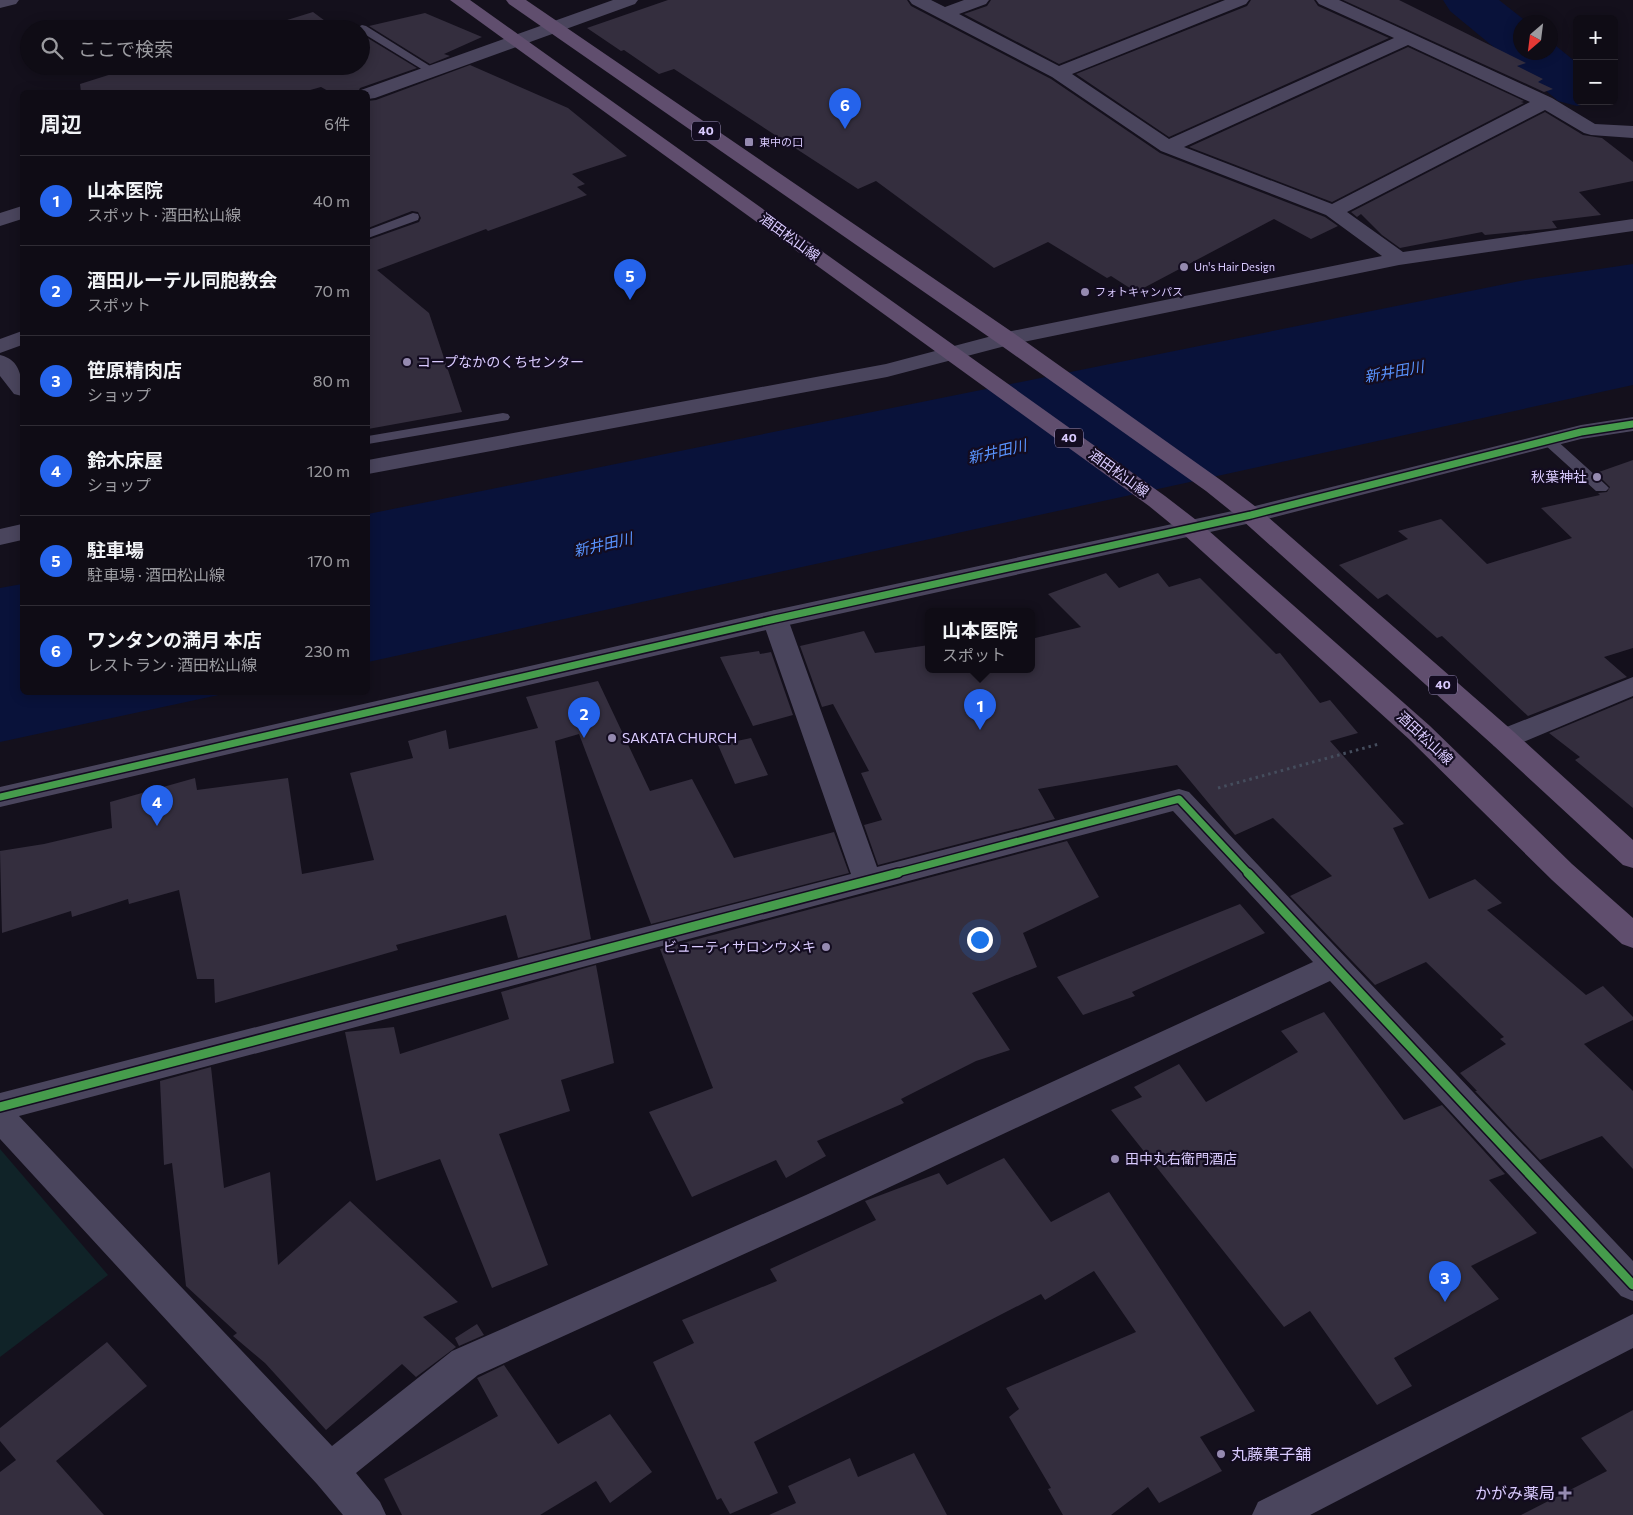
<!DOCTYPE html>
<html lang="ja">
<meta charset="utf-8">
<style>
body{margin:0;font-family:Commissioner,"Noto Sans JP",sans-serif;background:#18151e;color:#f1f3f6}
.controls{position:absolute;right:15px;top:15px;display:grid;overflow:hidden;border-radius:8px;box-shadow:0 2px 12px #0003}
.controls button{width:45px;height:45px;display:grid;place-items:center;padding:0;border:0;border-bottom:1px solid #2f2c34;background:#0f0c15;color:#f1f3f6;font:25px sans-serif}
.compass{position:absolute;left:1513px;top:15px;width:45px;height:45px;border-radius:50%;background:#0f0c15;box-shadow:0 2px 12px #0003;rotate:208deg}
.you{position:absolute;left:979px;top:939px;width:18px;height:18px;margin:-12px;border:4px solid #fff;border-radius:50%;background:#1a73e8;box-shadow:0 0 0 8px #1a73e833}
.badge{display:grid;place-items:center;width:32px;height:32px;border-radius:50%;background:#2563eb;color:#fff;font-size:16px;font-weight:700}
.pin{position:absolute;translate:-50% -41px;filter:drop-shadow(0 1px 2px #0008)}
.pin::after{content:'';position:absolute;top:26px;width:18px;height:15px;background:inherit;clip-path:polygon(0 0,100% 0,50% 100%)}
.popup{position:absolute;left:925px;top:608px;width:110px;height:65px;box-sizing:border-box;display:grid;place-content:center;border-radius:8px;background:#0f0c15;filter:drop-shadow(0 1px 4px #0005);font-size:16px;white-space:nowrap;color:#9b9ba0}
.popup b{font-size:19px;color:#f1f3f6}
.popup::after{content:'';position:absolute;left:50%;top:100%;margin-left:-10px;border:10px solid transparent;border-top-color:#0f0c15}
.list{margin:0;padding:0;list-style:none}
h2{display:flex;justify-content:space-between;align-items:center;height:65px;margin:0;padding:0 20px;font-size:21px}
h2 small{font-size:16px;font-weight:400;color:#9b9ba0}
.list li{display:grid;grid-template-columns:32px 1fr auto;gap:15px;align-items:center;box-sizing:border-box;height:90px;padding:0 20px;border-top:1px solid #2f2c34}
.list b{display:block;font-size:19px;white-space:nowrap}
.list p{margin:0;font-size:16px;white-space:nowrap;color:#9b9ba0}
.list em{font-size:16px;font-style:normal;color:#9b9ba0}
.icon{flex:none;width:28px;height:28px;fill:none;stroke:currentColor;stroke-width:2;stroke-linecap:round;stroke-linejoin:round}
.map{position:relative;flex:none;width:1633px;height:1515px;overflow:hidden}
.search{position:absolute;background:#0f0c15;box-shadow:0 2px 12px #0003;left:20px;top:20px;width:350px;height:55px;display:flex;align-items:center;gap:12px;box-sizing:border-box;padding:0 18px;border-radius:28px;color:#9b9ba0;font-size:19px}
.panel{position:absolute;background:#0f0c15;box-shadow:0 2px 12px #0003;left:20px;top:90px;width:350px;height:605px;border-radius:8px}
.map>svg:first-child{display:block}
</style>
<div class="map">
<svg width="1633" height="1515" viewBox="0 0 1633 1515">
<rect width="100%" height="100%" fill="#14101c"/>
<path fill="#102328" d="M0,1149L108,1275L0,1357Z"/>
<path fill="#09123a" d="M1633,264V385L368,662V514L1525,280Z
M22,584V692L228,693L0,742V588Z"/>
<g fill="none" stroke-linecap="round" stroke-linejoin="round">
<path fill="#09123a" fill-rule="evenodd" d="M1443,0H1499L1527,22H1520V52H1550V41L1577,63V101H1596L1577,106L1558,101L1514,63L1508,56L1502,54L1450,11Z"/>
</g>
<path fill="#342e3e" d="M668,0H907L911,6L1051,79L1160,153L1325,217L1338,226L1311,239L1274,219L1136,292L1111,276L1107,278L1048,242L994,268L876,181L858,189L674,69L659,74L624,50L621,51L587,28Z
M991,0H1220L1059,64L964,14L987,6Z
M1251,0H1314L1318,6L1389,38L1169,137L1076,74L1247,6Z
M1343,0H1399L1526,63L1517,66L1543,79L1538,82L1553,89L1544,92Z
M313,12L336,29H258Z
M425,13L482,37L444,54L450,56L430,64L369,26Z
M361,34L417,68L360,88L358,92H330L321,87L303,92H81L80,84L137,66H361Z
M1408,47L1524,101L1521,102L1524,103L1332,202L1189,147Z
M470,65L568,108L627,156L572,174L585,184L577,187L587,195L488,231L486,229L377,270L429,313L462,412L368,429V240L419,222L421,218L418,212L412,211L368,228V101L376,100Z
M1545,112L1583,135L1602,138L1633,162V181L1579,192L1601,215L1552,221L1557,228L1485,235L1482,232L1400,248L1382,235L1361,214L1357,217L1351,212Z
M1633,460V648L1604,657L1627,677L1528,716L1442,636L1437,638L1387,594L1378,599L1339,565L1408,539L1398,531L1441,519L1487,564L1572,538L1541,508L1600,495L1598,493L1607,492L1610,487L1596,473Z
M1106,573L1119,588L1158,573L1169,587L1200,578L1276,654L1280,653L1320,703L1330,700L1358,733L1330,741L1404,824L1393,828L1429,899L1475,879L1502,903L1487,910L1586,995L1603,986L1633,1017V1020L1584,1044L1633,1091V1169L1602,1136L1540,1160L1475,1091H1477L1460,1073L1506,1044L1500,1039L1504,1037L1426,962L1375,985L1290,896L1332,876L1273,818L1235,835L1177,765L1038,789L1055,819L878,865L864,825L882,820L861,773L869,771L833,704L822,707L800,646L864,631L875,653L929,645V669H1031V639L1081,627L1048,594Z
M759,651L760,654L771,652L793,715L753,726L720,657Z
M598,681L650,791L692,779L734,858L834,832L849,873L651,924L579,734L555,741L591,939L518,958L506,915L396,945L398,950L215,1003L214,979H197L179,890L129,904L128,899L72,917L71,911L2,933L0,851L44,844L112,828L110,802L195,778L197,790L288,778L302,874L374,860L350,773L413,758L408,741L446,730L449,749L538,728L526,697Z
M1633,698V808L1575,760L1580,757L1549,733Z
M751,738L768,775L735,784L718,745Z
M1067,841L1099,897L1023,933L1037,967L972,993L1010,1050L976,1061L901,1099L904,1103L817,1141L826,1156L786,1178L776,1160L692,1197L649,1112L713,1088L660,949Z
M1240,904L1265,933L1132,992L1135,996L1083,1015L1057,977Z
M596,965L614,1063L561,1080L570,1111L499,1134L548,1265L492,1288L440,1159L376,1181L345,1032L394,1027L400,1054L509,1019L501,992Z
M1324,1012L1404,1120L1442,1105L1505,1174L1489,1180L1537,1233L1471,1266L1499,1299L1394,1358L1412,1386L1377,1405L1310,1311L1284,1327L1111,1110L1142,1097L1134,1087L1179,1064L1206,1102L1298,1052L1281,1031Z
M211,1067L224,1188L270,1172L278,1265L350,1201L458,1302L423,1317L456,1347L416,1377L402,1364L326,1430L265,1363L233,1336L237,1333L186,1286L172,1163L164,1165L160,1081Z
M1004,1158L1051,1222L1109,1192L1255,1411L1200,1437L1222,1471L1159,1503L1148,1487L1111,1515H1063L1048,1489L1051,1488L1009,1417L1019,1409L1006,1388L1136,1332L1094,1271L1045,1300L1041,1294L754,1442L778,1493L730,1514L721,1498L717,1500L653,1362L694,1343L682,1320L777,1281L770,1269L876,1220L865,1201L939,1173L947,1185Z
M477,1324L484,1335L459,1346L455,1338Z
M107,1342L147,1386L56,1461L104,1515H0V1472L16,1460L0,1441V1428Z
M504,1365L558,1444L610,1414L652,1472L610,1503L596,1481L540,1515H402L384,1479L498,1416L477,1378Z
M1633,1410V1515H1521L1607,1471L1581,1438Z
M914,1453L947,1515H769L796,1503L788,1486L850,1458L858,1477Z"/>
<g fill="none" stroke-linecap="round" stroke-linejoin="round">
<path stroke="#454d5d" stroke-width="3" stroke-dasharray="2.5 4" stroke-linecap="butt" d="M1218,788L1379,744"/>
<path fill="#4a455d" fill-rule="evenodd" d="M362,25L366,26L438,71L432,74L428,73L361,32V29L356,28Z
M413,213L418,214L419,217L418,220L368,238V230Z
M503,413L508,414L510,417L508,420L368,444V436Z
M1549,437L1554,438L1606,485L1609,488L1606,491H1596L1544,444L1542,441L1544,438Z"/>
<path fill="#4a455d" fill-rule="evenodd" d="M613,0H638L635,4L375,98L368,99V92H360L361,90Z
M909,0H931L945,7L964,0H989L986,4L959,14L1059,66L1225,0H1249L1246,4L1072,74L1169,139L1394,38L1319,4L1316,0H1339L1552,98L1595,124L1633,126V138L1591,135L1584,133L1545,110L1347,212L1403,252L1633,219V231L1399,265L1009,345L887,377L368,474V460L886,364L1007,332L1382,256L1326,215L1161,151L1052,77L912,4ZM1408,45L1530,102L1332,204L1184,147Z
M22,206V219L0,226V213Z
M22,331V345L0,353V339Z
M0,355C21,360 22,378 22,396L14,394L0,376Z
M22,524V540L0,545V529Z
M775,610L784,613L788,619L877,867L1179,789L1189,792L1633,1261V1301L1621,1296L1330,981L830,1215L478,1375L356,1473L380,1502L386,1515H343L317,1484L0,1139V1093L851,874L762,619L766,613ZM1173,811L1313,962L806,1195L452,1351L332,1446L19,1116Z
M1633,677V696L1514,746L1504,749L1494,746L1490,739L1494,732Z"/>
<path fill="#4a455d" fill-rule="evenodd" d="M0,0H19L16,4L0,8Z
M1633,417V431L1581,439L1251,523L775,628L0,807V787L775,610L1251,507L1581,425Z
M1633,1314V1348L1310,1515H1252L1258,1502Z"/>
<path fill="#604e6e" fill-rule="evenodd" d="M450,0H470L1165,496L1200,523L1430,726L1572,864L1633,918V948L1622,944L1552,880L1410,740L1182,533L1149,506Z
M506,0H526L1015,334L1222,481L1260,510L1514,732L1633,840V868L1623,865L1494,746L1242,520L1206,491L999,344L509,4Z"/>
<defs>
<path id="cycleway-far1" d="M0,797L775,619L1251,515L1581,432L1633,424
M893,874L1179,799L1249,874"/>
<path id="cycleway" d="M1248,873L1633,1285
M0,1107L898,873"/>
</defs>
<use href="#cycleway-far1" stroke="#130c20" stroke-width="10"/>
<use href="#cycleway" stroke="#130c20" stroke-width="12"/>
<use href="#cycleway-far1" stroke="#469c4c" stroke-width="7"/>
<use href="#cycleway" stroke="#469c4c" stroke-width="9"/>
</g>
<g fill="#958ab0" stroke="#130c20" stroke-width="2">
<rect x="744" y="137" width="10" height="10" rx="2.5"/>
<circle cx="1184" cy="267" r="5"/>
<circle cx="1085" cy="292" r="5"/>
<circle cx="407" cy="362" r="5"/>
<circle cx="1597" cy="477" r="5"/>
<circle cx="612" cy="738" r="5"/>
<circle cx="826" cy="947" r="5"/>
<circle cx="1115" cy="1159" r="5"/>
<circle cx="1221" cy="1454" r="5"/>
<path d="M1562.5 1485.5h5v5h5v5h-5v5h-5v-5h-5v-5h5z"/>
</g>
<g text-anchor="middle" stroke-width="4.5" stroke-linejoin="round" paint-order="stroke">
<g font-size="11" fill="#dacbff" stroke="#130c20" text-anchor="start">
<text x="759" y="146">東中の口</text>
<text x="1194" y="271">Un's Hair Design</text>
<text x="1095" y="296">フォトキャンパス</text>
</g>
<g fill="#130c20" stroke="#9e92bc" stroke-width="1">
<rect x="692" y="121.5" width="28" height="19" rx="4"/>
<rect x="1055" y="428.5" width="28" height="19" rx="4"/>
<rect x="1429" y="675.5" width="28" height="19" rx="4"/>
</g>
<g font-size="12" font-weight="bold" fill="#dacbff">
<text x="706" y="135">40</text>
<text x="1069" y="442">40</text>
<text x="1443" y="689">40</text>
</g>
<g font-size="14" fill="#dacbff" stroke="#130c20">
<text transform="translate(790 237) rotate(36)" y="5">酒田松山線</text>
<text transform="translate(1119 473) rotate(36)" y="5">酒田松山線</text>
<text transform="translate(1425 738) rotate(43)" y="5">酒田松山線</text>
</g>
<g font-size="14" fill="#dacbff" stroke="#130c20" text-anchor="start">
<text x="417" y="367">コープなかのくちセンター</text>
<text x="1587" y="482" text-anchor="end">秋葉神社</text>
<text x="622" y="743">SAKATA CHURCH</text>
<text x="816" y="952" text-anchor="end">ビューティサロンウメキ</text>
<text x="1125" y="1164">田中丸右衛門酒店</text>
</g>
<g font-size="15" font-style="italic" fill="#5994ff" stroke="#130c20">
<text transform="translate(1394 372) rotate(-10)" y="5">新井田川</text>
<text transform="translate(997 452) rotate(-13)" y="5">新井田川</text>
<text transform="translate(603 545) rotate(-13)" y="5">新井田川</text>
</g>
<g font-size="16" fill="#dacbff" stroke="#130c20" text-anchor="start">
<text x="1231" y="1460">丸藤菓子舗</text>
<text x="1555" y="1499" text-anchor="end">かがみ薬局</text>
</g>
</g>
</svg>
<div class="controls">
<button>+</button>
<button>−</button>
</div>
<svg class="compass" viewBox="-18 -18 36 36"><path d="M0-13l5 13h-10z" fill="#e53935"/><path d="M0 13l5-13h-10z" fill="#9b9ba0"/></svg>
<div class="you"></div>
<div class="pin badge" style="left:980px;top:730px">1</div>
<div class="popup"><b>山本医院</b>スポット</div>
<div class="pin badge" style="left:584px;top:738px">2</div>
<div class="pin badge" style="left:1445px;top:1302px">3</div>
<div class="pin badge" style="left:157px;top:826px">4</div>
<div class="pin badge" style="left:630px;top:300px">5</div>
<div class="pin badge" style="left:845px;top:129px">6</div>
<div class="search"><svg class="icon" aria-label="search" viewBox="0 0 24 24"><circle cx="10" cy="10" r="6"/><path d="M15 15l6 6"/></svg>ここで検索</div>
<section class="panel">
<h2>周辺<small>6件</small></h2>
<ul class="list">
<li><span class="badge">1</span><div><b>山本医院</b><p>スポット · 酒田松山線</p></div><em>40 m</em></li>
<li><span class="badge">2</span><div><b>酒田ルーテル同胞教会</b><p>スポット</p></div><em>70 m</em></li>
<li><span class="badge">3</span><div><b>笹原精肉店</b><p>ショップ</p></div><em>80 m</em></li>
<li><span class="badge">4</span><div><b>鈴木床屋</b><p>ショップ</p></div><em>120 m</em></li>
<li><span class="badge">5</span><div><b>駐車場</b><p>駐車場 · 酒田松山線</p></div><em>170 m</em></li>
<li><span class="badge">6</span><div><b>ワンタンの満月 本店</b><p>レストラン · 酒田松山線</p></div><em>230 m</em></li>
</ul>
</section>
</div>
